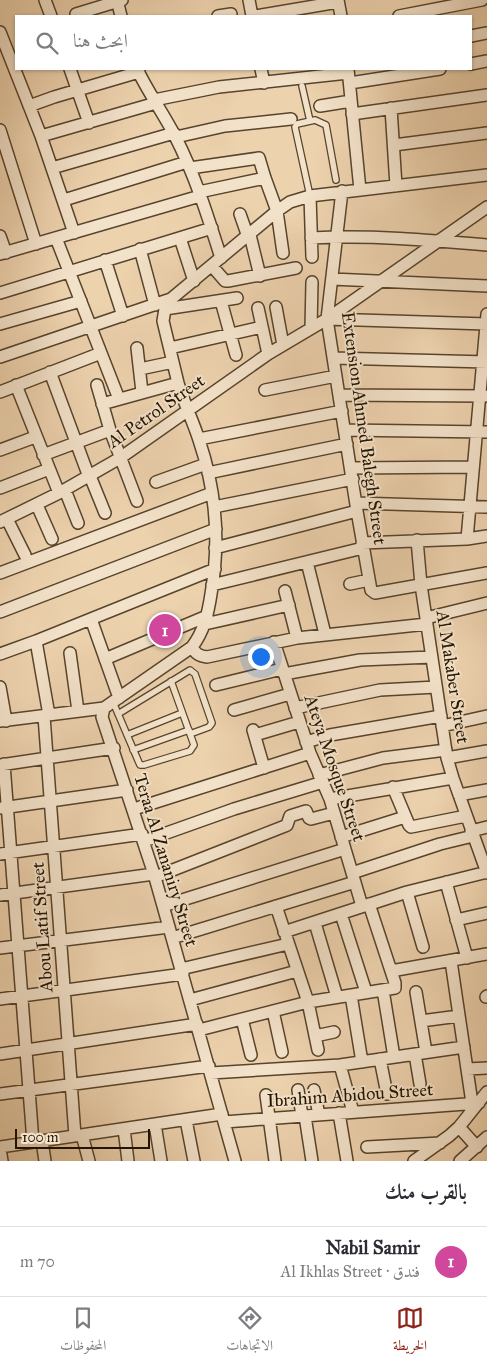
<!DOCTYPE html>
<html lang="ar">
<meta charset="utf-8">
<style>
body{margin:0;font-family:"IM FELL Great Primer",Amiri,serif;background:#f2f2f3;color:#2b2b33;direction:rtl}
.scale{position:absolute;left:15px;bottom:12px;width:135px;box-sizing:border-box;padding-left:5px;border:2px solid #241400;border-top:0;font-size:14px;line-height:18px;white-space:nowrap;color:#241400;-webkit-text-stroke:4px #f3e2ca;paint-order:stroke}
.you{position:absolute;left:260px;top:656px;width:18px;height:18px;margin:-12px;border:4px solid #fff;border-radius:50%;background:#1a73e8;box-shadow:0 0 0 8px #1a73e833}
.badge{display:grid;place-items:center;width:32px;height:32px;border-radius:50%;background:#8f2418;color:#fff;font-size:16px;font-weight:700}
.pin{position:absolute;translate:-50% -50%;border:2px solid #fff;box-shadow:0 1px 5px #0006}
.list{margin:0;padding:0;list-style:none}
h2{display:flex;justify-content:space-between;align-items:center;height:65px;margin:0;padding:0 20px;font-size:21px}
h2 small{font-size:16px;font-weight:400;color:#7c7c81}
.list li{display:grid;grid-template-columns:32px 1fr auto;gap:15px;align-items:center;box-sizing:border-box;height:70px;padding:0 20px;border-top:1px solid #e1e1e2}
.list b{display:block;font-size:19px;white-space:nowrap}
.list p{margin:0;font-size:16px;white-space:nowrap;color:#7c7c81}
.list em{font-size:16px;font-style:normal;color:#7c7c81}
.icon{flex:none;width:28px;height:28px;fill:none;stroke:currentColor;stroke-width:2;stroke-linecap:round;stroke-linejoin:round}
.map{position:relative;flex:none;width:487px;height:1161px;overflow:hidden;direction:ltr}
.search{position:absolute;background:#fff;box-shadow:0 1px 4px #0004;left:15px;right:15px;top:15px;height:55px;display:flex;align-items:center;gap:12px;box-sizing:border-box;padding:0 18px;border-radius:0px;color:#7c7c81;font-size:19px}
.sheet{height:135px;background:#fff}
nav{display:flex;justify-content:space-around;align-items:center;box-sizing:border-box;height:70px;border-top:1px solid #e1e1e2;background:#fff;font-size:14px;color:#7c7c81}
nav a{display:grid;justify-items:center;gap:2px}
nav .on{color:#8f2418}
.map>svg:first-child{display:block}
</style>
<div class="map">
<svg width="487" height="1161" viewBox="0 0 487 1161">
<rect width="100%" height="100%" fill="#edd2ae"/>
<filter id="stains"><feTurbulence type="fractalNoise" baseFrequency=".004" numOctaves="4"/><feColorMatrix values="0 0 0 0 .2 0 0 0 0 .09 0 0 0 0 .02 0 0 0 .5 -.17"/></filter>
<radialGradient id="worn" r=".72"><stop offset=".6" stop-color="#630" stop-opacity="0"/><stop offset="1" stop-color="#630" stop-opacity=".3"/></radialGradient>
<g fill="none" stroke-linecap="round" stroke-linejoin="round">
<defs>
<path id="lane" d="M302,86L310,121
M310,196L295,127L297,124L315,120L326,125L336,180
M113,702L140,765H144L190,751L194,745L171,681
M118,714L190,670L195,674L212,723L209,727L190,734
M127,735L182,713
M133,750L189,730"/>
<path id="street" d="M45,0L51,16
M117,0L121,16
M249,0L252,16
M338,0L341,16
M76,14L122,0
M218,16L231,14
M256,16L338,2
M399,16L482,0
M0,32L41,136L74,233
M471,36L487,33
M471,64L487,61
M70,69L89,123
M137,69C148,92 163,113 175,136C195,175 208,217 221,258
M261,69L264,83
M348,69L360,190
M350,83L440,69
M154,100L219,87L348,73
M29,106L54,97L139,72
M320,106L351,101
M391,108L396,186
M352,114L487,95
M0,130L36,244
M41,136L156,103
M176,137L225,126L291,119
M394,145L487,133
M52,168L174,133
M190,168L259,158L265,178L277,211L283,253
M342,191L327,319L357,511L371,590L375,593L487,573
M199,192L265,178
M310,196L312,257
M64,200L187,162
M240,214L248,237
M250,235L260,276
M0,236L6,253
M56,238L119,399
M180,238L194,281
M311,238C370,235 429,240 487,245
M140,249L155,305
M0,254L200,196
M105,260L123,316
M212,266L225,281H228L296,268
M332,279L487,286
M0,293L212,228
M221,301L236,355
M276,307L283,345
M258,308L268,354
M165,309L237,298
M327,319L487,324
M0,324L81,301
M311,328L312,282
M137,348L142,392
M170,348L262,327
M0,357L171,299
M333,358L487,362
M140,369L173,362
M50,372L89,477
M16,385L59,493
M97,385L110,430L137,501
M265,390L336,376
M0,392L101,353
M339,395L485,396
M102,404L178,383
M345,430L487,432
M199,439L342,411
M0,450L35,437
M43,455L110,430
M351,468L473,467
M208,473L347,444
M90,476L105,513
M156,482L206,464
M0,488L49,469
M65,490L78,523
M356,503L487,507
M37,505L52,539
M214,507L353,479
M7,519L25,555
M0,522L59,493L120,458L268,354L327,319L487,207
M467,539L487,314
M417,540L421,585L447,758L453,778L487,873
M362,543L467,539L487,536
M215,548L357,511
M307,562L325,634
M0,573L212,493
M350,584L369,580
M212,585L363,548
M285,591L297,638
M0,612L216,529
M426,618L487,603
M91,619L119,698
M205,624L289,605
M36,641L49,715
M274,642L310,753L330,799L362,906
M192,647C196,654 199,656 207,657L297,638L427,624
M70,653L78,711
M0,654L36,641L215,569
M105,659L207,616
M284,674L360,660L432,657
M216,685L282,669
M0,687L6,721
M295,708L380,690L436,687
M234,710L290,694
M44,716L75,1136
M0,721L104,708
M442,726L487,716
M253,730L264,768
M255,735L299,722
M306,742L330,735L441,716
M447,758L487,751
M4,764L33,1142
M0,765L114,748
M319,775L383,758L446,750
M393,787L409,825L411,827L466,816
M459,795L487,790
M330,799L453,778
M2,808L127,790
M134,809L310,753
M471,831L487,827
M341,837L405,817
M144,841L234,809L323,782
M0,854L142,834
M352,873L440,844L473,836
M155,877L285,826L287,825L290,816L306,811L309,818L311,819L334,813
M446,882L467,958
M407,892L423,947
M0,895L154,874
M163,906L345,849
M276,906L308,1002L318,1050
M341,914L366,992
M456,920L487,913
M315,923L337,997
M284,932L407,892L487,872
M172,938L355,882
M0,948L169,927
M451,961L472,1103
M181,969L288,944
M391,971L487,954
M383,990L394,1057
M416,992L426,1052
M351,995L362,1062
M486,997L487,996
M0,999L183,974
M190,1000L297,971
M273,1011L282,1052
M242,1019L251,1055
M421,1021L459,1016
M199,1030L308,1002L395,988V983L369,904
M315,1036L334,1032
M0,1054L197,1024
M415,1054L420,1084
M380,1059L387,1094
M340,1065L353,1112
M467,1069L487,1068
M211,1073L340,1065L464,1047
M298,1090L302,1116
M314,1090L319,1115
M0,1094L209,1066
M266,1095L275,1161
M339,1113L347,1161
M305,1116L312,1161
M186,1120L194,1161
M224,1122L479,1103
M155,1124L161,1161
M459,1127L477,1147
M124,1129L128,1161
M82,1135L89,1161
M42,1141L45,1161
M0,1147L222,1114
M367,1147L440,1143
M0,1149L2,1161
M235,1161L154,874L102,717L104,708L192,647C204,631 208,614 211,594C220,543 216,490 199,440C193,421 184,403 178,383C173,363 168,341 163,321L165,309L171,299L277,211L290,202L310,196L487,175
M414,1161L449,1136L459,1127L487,1092
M460,1161L487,1137"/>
</defs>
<use href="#lane" stroke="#56442c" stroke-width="8"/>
<use href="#street" stroke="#56442c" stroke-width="14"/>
<use href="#lane" stroke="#f3e2ca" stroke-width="5.5"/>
<use href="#street" stroke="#f3e2ca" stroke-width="11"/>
</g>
<g text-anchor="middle" stroke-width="4" stroke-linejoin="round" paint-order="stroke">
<g font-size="18" fill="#241400" stroke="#f3e2ca">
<text transform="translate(156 411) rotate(-35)" y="6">Al Petrol Street</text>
<text transform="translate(364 428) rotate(82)" y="6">Extension Ahmed Balegh Street</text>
<text transform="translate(453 677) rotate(81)" y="6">Al Makaber Street</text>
<text transform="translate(335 768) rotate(71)" y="6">Ateya Mosque Street</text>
<text transform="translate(166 860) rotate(73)" y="6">Teraa Al Zananiry Street</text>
<text transform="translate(42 927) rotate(-94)" y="6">Abou Latif Street</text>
<text transform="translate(350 1095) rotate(-4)" y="6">Ibrahim Abidou Street</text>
</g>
</g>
<rect width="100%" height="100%" filter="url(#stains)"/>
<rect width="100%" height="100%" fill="url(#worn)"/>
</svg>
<div class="scale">100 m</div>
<div class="you"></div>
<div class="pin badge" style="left:165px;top:630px;background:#d1479c">1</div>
<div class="search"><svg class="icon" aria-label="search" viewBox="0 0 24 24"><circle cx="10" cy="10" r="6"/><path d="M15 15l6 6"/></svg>ابحث هنا</div>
</div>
<section class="sheet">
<h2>بالقرب منك<small></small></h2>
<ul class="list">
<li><span class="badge" style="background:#d1479c">1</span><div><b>Nabil Samir</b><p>فندق · Al Ikhlas Street</p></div><em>70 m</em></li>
</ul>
</section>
<nav>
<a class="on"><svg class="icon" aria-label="map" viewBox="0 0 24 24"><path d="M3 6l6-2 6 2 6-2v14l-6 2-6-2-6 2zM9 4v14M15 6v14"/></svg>الخريطة</a>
<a><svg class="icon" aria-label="directions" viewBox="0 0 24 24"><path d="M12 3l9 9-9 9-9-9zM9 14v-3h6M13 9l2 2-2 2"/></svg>الاتجاهات</a>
<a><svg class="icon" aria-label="saved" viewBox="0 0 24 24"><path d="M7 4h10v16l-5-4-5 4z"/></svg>المحفوظات</a>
</nav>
